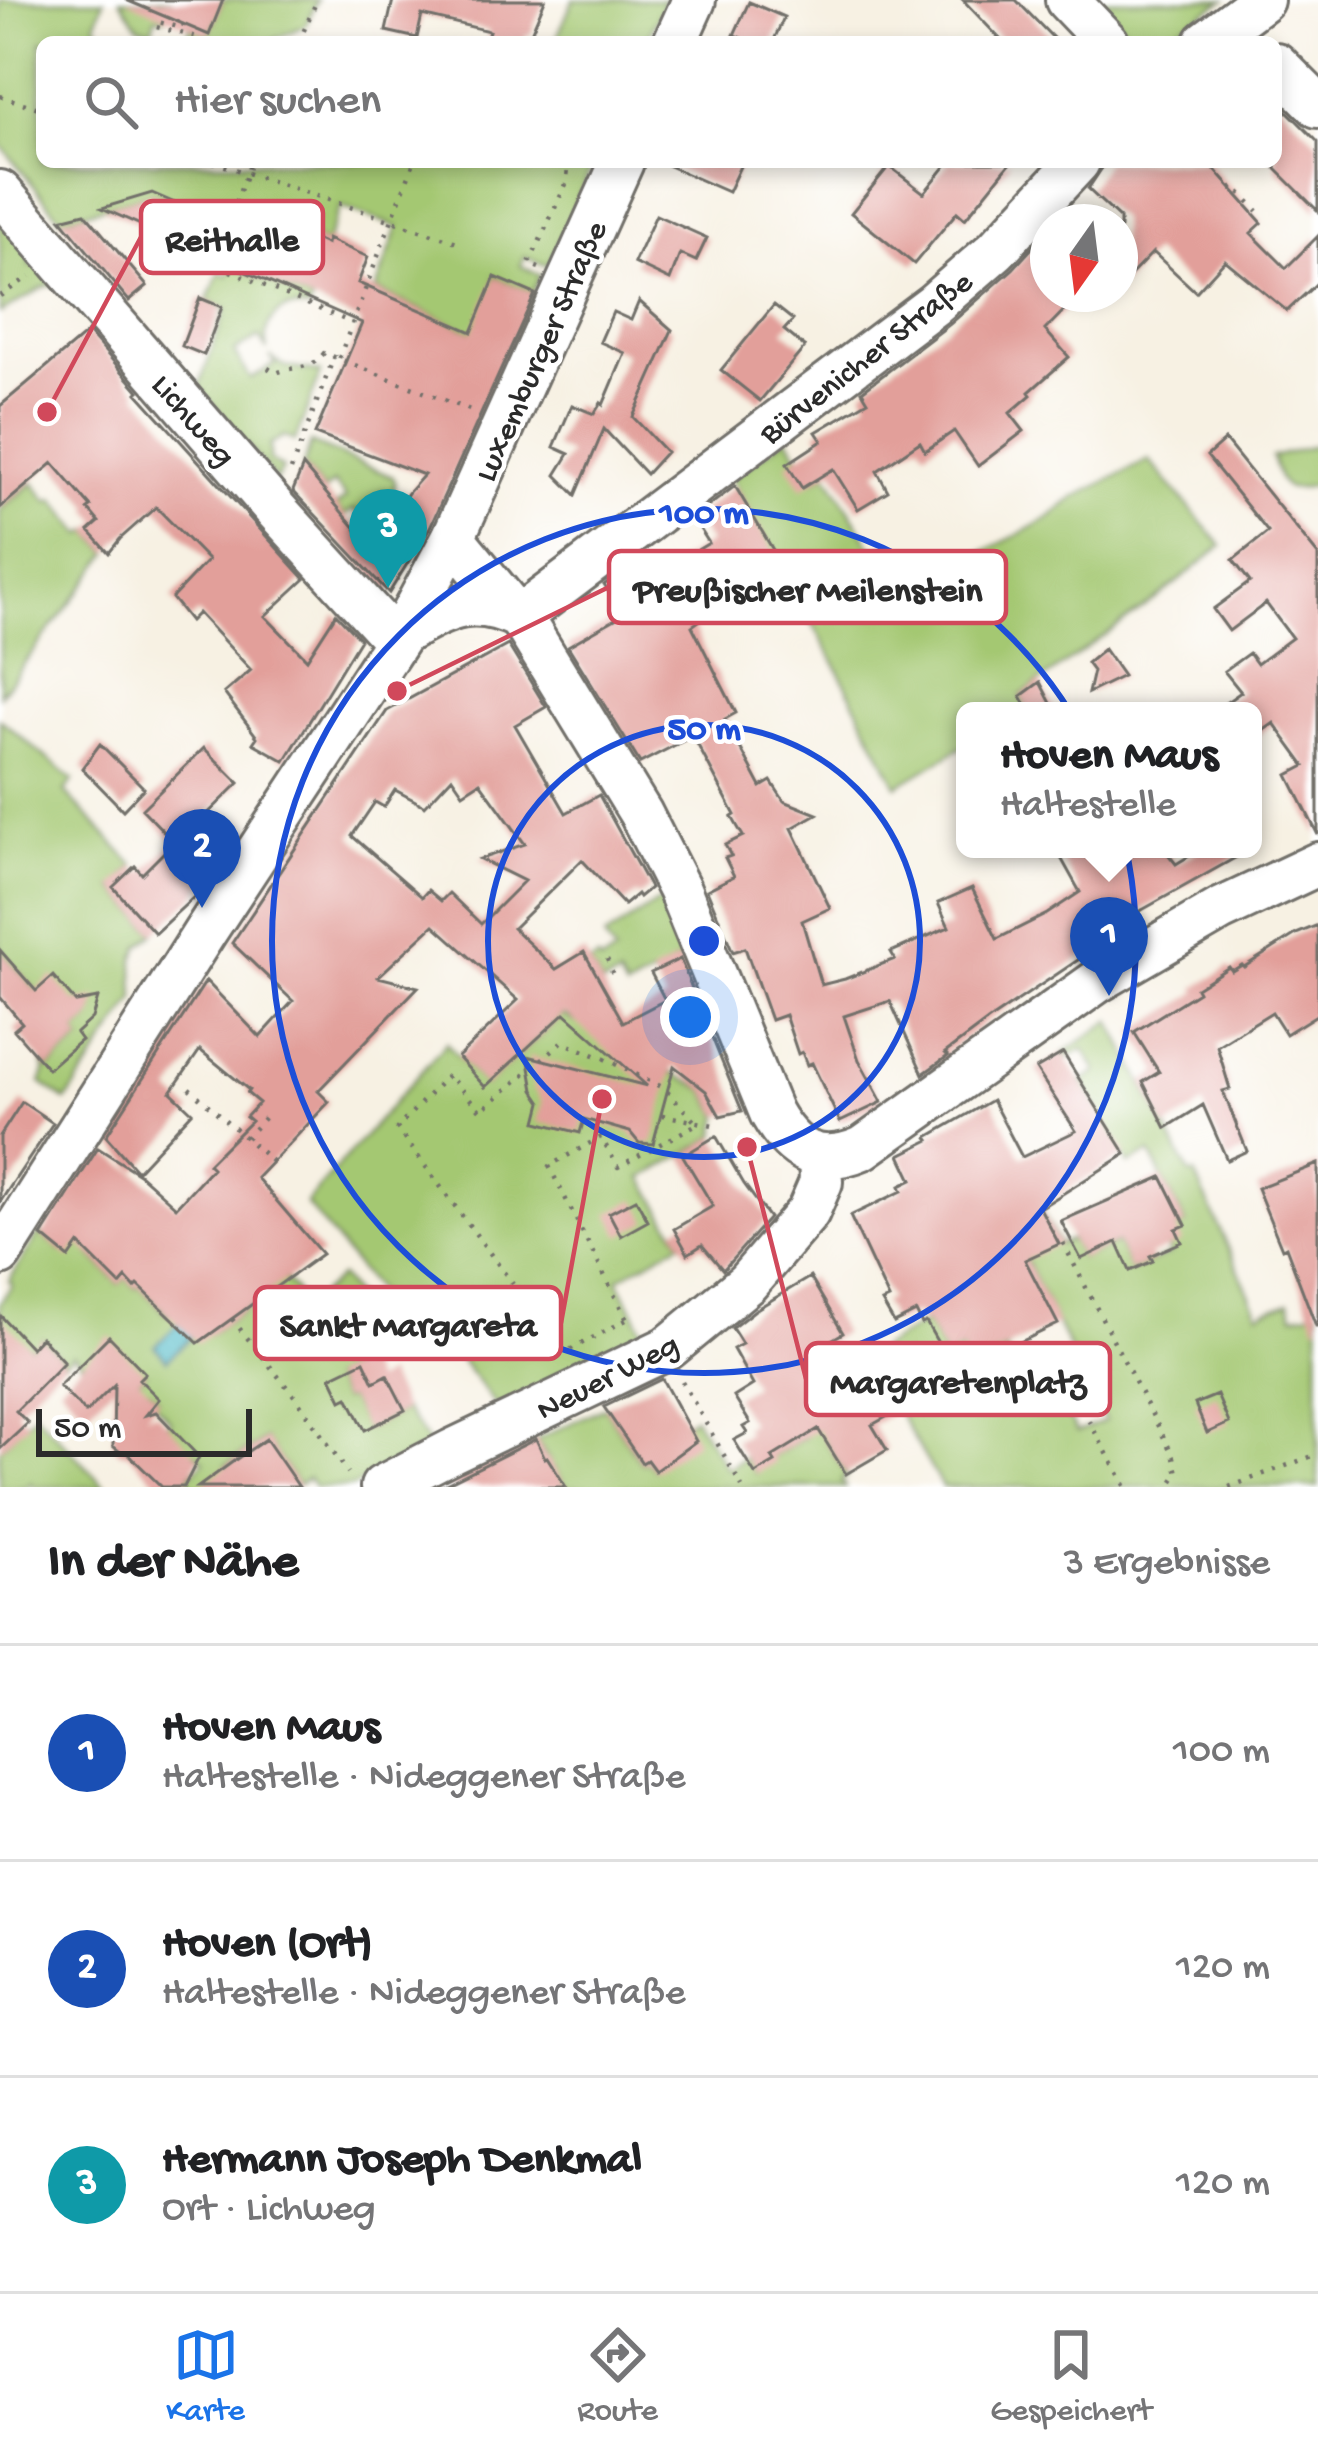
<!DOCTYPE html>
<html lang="de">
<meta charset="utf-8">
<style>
body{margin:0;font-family:"Gochi Hand",sans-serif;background:#f2f2f2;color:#202124}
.compass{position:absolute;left:1030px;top:204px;width:108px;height:108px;border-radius:50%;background:#fff;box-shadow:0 6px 18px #0003;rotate:194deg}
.scale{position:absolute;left:36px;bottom:30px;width:216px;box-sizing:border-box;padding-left:12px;border:6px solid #2b2b2b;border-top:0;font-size:33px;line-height:42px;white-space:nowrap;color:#2b2b2b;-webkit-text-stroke:9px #fff;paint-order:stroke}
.you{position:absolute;left:690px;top:1017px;width:42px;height:42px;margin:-30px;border:9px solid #fff;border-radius:50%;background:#1a73e8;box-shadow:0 0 0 18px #1a73e833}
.badge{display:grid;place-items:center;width:78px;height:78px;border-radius:50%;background:#1a73e8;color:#fff;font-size:39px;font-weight:700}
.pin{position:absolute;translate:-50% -99px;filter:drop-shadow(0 3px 6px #0008)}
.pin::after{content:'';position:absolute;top:63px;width:42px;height:36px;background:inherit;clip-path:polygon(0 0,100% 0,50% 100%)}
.popup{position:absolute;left:956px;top:702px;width:306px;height:156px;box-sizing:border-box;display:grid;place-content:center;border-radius:18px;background:#fff;filter:drop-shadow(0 3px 9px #0005);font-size:39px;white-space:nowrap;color:#757577}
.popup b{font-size:45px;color:#202124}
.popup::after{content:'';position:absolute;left:50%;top:100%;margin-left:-24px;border:24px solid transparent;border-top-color:#fff}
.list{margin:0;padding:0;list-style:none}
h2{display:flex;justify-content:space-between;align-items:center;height:156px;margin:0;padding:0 48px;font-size:51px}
h2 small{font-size:39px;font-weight:400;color:#757577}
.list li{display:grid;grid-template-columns:78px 1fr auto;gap:36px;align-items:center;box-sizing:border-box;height:216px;padding:0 48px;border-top:3px solid #e0e0e0}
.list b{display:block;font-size:45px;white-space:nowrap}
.list p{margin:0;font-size:39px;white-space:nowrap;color:#757577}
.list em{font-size:39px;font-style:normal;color:#757577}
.icon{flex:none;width:66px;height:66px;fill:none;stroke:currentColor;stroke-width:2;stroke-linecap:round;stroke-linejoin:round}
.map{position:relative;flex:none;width:1318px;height:1487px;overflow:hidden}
.search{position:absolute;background:#fff;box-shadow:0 6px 18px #0003;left:36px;right:36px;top:36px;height:132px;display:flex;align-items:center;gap:30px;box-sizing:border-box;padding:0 42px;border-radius:18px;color:#757577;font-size:45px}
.sheet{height:804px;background:#fff}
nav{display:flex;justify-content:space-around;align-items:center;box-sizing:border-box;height:168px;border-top:3px solid #e0e0e0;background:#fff;font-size:33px;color:#757577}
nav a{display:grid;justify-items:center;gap:6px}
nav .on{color:#1a73e8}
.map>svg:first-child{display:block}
</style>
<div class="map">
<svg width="1318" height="1487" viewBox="0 0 1318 1487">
<rect width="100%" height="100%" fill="#fff"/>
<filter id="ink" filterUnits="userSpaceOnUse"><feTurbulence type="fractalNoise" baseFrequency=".00833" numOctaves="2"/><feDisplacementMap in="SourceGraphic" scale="24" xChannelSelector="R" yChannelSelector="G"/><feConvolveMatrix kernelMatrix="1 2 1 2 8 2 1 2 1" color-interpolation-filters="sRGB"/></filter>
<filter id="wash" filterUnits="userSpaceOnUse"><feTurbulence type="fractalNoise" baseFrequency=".004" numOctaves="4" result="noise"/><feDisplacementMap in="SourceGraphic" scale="48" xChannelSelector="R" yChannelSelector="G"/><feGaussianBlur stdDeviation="2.7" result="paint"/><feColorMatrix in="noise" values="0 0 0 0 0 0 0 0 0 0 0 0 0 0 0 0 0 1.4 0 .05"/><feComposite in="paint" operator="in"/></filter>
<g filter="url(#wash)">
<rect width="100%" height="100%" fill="#f7f1e3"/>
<path fill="#a4c872" stroke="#687a4e" stroke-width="3" d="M0,0H104L96,22L97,28L126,42H42V162H594L548,266L524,257L521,266L540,275L532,293L495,277L483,337L376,290L398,227L340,207L326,244L259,215L249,236L152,193L61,219L0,144Z
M120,0H171L164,19L155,18L152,30L139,27Z
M223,0H317L306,25L268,42H204L187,39L190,27L209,34Z
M573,0H665L646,42H555Z
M1094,0H1224C1172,34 1141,56 1094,0Z
M0,213L32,249L30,266L41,259L62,283L46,286L0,313Z
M232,266L312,301L308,309C280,303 261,321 267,350L259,337L234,352L251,379L275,364L270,356C285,372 302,367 321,373L295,441L283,436L270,445V460L283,469L276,480L199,387L226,309L208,300L220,272L228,276Z
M787,437L814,480L827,473L899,592L1022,533L1050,517L1075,497L1149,460L1222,546L1160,596L1021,695L1027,709L1023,711H965V745L897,786L834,661L731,479Z
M311,443L393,477L395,482L392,495L383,491L373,508L382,514L366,541L359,532L367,524L354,509L345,516L336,506L346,498L334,483L324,491L303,466Z
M1318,445V484C1283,493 1282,491 1272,457Z
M33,483L49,502L54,499L83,535L89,531L109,553L0,695V510Z
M0,719L73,780L65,792L135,866L114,888L155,933L140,946L134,959L135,999L66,1101L41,1083L45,1072L42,1062L49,1069L81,1040L76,1033L90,1020L94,1009L86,1001L77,1003L36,991L0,950Z
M667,896L689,954L626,990L619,977L602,985L590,964L598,959L601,963L615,954L604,938Z
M563,1015L705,1090L720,1116L716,1136L643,1178L681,1242L618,1279L646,1337L498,1408L429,1319L409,1333L306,1203L446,1043L485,1086Z
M1111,1021L1190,1175L1195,1174L1258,1313L1289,1302L1294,1315L1318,1310V1487H942L866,1357L926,1322L946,1357L962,1349L970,1366L1006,1349L1014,1377L1041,1366L1055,1380L1051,1385L1077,1432L1105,1421L979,1166L1025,1180L1059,1244L1071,1239L1081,1258L1117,1243L1131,1271L1170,1254L1168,1248L1176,1229L1186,1224L1150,1153L1129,1164L1082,1082L1097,1072L1084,1049L1067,1058L1063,1053Z
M39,1233L61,1251L71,1237L92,1253L90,1255L119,1284L126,1278L135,1288L138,1285L167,1315L171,1313L209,1335L258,1301L284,1278L319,1320L339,1339L352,1367L331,1378L342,1400L348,1397L366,1429L405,1410L429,1444L353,1487H314L308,1478L298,1485L265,1439L226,1465L241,1487H195L187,1478L204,1461L195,1453L151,1440L171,1421L154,1403L158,1398L148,1389L118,1400L145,1373L82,1363L73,1354L64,1362L42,1338L31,1348L0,1325V1303L12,1285L9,1281Z
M339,1277H340L380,1329L372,1334L335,1311L319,1295Z
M815,1404L827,1443L847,1476L841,1480L845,1487H566L536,1440L604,1407L641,1463H649L655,1470L649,1443L694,1417L727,1469L745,1457L755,1473L772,1457L805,1437Z
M35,1413L106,1487H35L31,1483L26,1487H0V1449Z"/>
<path fill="#4ab7c5" stroke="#3a7178" stroke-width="3" d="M932,579C941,583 950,596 951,605L946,610H939L921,590L922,584Z
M180,1322L193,1335L167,1360L155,1346Z"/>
<g id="blocks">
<path fill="#e29f9a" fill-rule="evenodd" d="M126,0H223L209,35Z
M393,0H545L530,35L526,34L524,42H500L487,38L489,31L422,15L417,38L386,31Z
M963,0H1016L1057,42H1003Z
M749,2L784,17L773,42H751L734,35Z
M1276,100L1318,142V211L1276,169Z
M660,162H742L728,192Z
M949,162H1011L965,219L957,212L914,264L851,213L889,166L924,193Z
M1106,162H1208L1262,223L1251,233L1286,268L1318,236V282L1287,311L1225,260L1196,292L1153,252L1120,286V219L1088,189Z
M152,193L225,225L195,249L102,208Z
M85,213L147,286L129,301L61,219Z
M258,214L326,244L327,239L368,257L358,283L472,332L495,277L535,294L430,527L389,593L293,491L303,466L373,549L408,493L424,475L315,434L362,323L214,258L227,226L249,236Z
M656,215L707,238L696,261L680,254L670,280L634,263Z
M1034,246L1048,259V294H1080L1045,330L1069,357L1029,392L1031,395L1010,413L1024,431L978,466L954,431L925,451L920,442L877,471L888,491L858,509L833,469L802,488L787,464L822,441L816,432L868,401L862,391L950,324L1013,269Z
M200,298L222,307L204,355L182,346Z
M639,301L672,330L633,417L666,452L646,474L604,429L576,495L556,475L569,454L554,447L572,405L594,414L601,403L603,405L625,353L600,342L613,312L631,320Z
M774,305L793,320L784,330L805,347L760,401L721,370Z
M88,332L139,391L137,393L305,579L265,616L307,659L336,614L360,639L285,761L253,743L257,737L224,693L251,670L198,613L190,621L172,598L208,560L156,507L120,539L109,553L89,531L99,522L88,509L91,507L53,463L0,508V406Z
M1225,440L1318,555V835L1288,775L1305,766L1274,723L1253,738V711H1214L1241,692L1224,671L1249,653L1257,664L1292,638L1266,603L1229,631L1213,609L1250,582L1233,560L1268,532L1207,456Z
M735,486L779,560L738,584L742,590L692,626L736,713L725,719L761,787L771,781L784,801L817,814L792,828L830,908L802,921L821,985L845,979L895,959L891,952L949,927L938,903L972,888L997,939L1047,914L1080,892L1056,849H1164L1176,864L1201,849H1251L1117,924L1121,931L989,1020L945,1053L948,1056L923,1074L890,1001L844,1016L859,1060L882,1102L840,1122L812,1063L807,1065L802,1052L798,1054L785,1015L771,1020L745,948L733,952L707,890L734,876L725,858L731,856L725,845L743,836L732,817L735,815L693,736L640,763L568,646L624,614L604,585L634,563L646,581L709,543L693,518Z
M508,645L546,707L515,725L566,813L599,795L650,888L639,897L637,894L624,905L582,860L513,928L556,969L584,952L623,1022L665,1000L651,973L680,959L742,1111L720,1116L706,1091L674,1066L653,1144L639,1143L630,1132L584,1119L580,1133L537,1122L542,1102L534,1090L528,1056L647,1086L565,1013L485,1087L458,1057L518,1000L434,925L378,977L418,987L318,1091L329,1102L257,1178L322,1254L198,1343L138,1285L135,1288L126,1278L120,1285L79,1244L69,1258L42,1236L98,1148L139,1174L176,1207L212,1168L208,1164L251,1121L246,1117L259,1103L247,1093L249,1090L200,1050L171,1092L192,1112L137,1171L106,1136L206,981L260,1037L293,1001L232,943L387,711ZM452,777L463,793L480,782L525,844L480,859L524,881L481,924L449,893L441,901L428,890L422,897L352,836L375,802L384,807L395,790L425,806Z
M1104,649L1123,676L1088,693L1093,671L1087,663Z
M1040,682L1055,711H1029L1021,696Z
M100,744L144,788L123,810L82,768Z
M204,748L239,783L188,833L218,864L195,896L155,933L113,887L135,866L142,874L174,842L142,809Z
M1318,925V1014L1286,1034L1272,1012L1217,1046L1230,1089L1223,1091L1247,1151L1227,1160L1203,1105L1166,1128L1143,1082L1159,1072L1134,1032L1198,992L1196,988L1229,967L1232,971L1242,965L1244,967L1296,934Z
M0,950L36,991L53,976L76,1002L98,998L92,1018L76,1033L81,1040L48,1069L14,1030L22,1023L0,997Z
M1063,1053L1126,1154L1040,1208L1059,1244L1025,1260L1058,1324L970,1366L962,1349L946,1357L926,1322L922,1324L916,1312L894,1323L882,1302L889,1299L850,1216L902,1191L900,1186L912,1180L900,1155L930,1140L928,1137L992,1100L1022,1157L1076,1131L1036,1069Z
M22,1102L53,1123L0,1202V1136Z
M716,1136L744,1184L769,1218L723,1270L702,1245L688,1254L674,1229L713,1206L683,1156Z
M1318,1164V1326H1316L1286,1247L1282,1249L1257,1188Z
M1162,1177L1186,1225L1176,1229L1182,1242L1150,1256L1153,1261L1130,1271L1117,1242L1081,1259L1061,1221Z
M636,1199L648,1221L621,1236L609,1213Z
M810,1277L843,1333L811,1352L842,1406L882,1383L897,1411L872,1425L887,1450L846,1474L818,1429L772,1457L775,1462L755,1474L734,1440L747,1433L743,1427L750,1423L734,1397L753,1385L733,1349L742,1344L732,1328L755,1310Z
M0,1315L31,1348L41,1337L64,1362L16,1411L28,1423L0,1449Z
M109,1336L145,1373L139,1379L159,1399L146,1415L156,1412L199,1457L184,1487H162L127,1453L120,1452L113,1446L114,1385L86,1413L59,1386Z
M364,1361L374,1382L387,1375L405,1410L365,1430L348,1397L342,1400L331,1377Z
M662,1379L696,1441L655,1471L647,1460L642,1463L604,1407Z
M1217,1395L1229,1423L1207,1433L1195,1404Z
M266,1439L299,1487H198L238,1458Z
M536,1439L545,1458L547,1457L566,1487H440Z"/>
</g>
</g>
<g filter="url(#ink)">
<use href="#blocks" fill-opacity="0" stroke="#72706b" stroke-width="3"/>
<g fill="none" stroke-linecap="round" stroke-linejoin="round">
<defs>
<path id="minor" d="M1067,0L1107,42
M675,42L694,0
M1206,42L1262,0
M1276,64L1318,106
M0,192L276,510L396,641
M453,538L528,629L641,814L679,889L771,1113C793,1152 819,1167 863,1148L1098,981L1220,910L1318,864
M519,617L933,305L996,250L1078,162
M402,633C445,610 470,593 519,617
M0,1254L205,932L402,633L453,538L622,162
M382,1487L452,1451L668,1348L747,1283L808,1212L821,1182L820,1156"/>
</defs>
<use href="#minor" stroke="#72706b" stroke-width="48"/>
<path stroke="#72706b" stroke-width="4.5" stroke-dasharray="3 9" stroke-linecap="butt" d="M184,24L183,28L158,22L156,27L197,37L196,42
M299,42L317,0
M0,96L42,109
M213,162L463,244
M1231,188L1234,186L1258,211
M227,225L251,162
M539,268L529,264L567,182L568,162
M230,271L352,323
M0,296L30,276
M339,358L414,162
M268,368L276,373C294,365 310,372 324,353L475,412
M291,470L334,357
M607,959L615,979
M189,1088L274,1163
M662,1115L718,1126
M246,1138L267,1115
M1063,1243L1174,1457L1178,1473L1169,1487
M232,1319L299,1402L348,1473
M626,1320L564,1353L397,1128L448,1075L481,1111L562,1042L605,1059L664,1088L697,1124L618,1167L601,1137L549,1166L630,1326
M1010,1366L1039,1353L1051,1354L1126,1487
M682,1381L742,1487
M1229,1487L1318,1454"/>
<use href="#minor" stroke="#fff" stroke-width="42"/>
</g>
</g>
<g fill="none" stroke="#1d4ed8" stroke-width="6">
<circle cx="704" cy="941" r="216"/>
<circle cx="704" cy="941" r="432"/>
</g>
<g text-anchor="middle" stroke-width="9" stroke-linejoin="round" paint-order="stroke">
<g font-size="33" fill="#2b2b2b" stroke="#fff">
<text transform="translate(538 350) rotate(-66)" y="12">Luxemburger Straße</text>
<text transform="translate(864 355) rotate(-38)" y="12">Bürvenicher Straße</text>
<text transform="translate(196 418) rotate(49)" y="12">Lichweg</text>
<text transform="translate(606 1374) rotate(-27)" y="12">Neuer Weg</text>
</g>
</g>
<circle cx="704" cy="941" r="18" fill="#1d4ed8" stroke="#fff" stroke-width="6"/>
<g font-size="36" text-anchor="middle" font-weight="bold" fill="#1d4ed8" stroke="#fff" stroke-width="9" stroke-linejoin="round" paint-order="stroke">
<text x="704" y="522">100 m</text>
<text x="704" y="738">50 m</text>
</g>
<path fill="none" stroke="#d1495b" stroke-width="4.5" d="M47 412L141 237M397 691L609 587M602 1099L561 1323M747 1147L806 1379"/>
<g fill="#d1495b" stroke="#fff" stroke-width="4.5">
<circle cx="47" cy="412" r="12"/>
<circle cx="397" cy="691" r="12"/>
<circle cx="602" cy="1099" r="12"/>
<circle cx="747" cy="1147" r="12"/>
</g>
<g fill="#fff" stroke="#d1495b" stroke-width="4.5">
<rect x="141" y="201" width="182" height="72" rx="12"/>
<rect x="609" y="551" width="397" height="72" rx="12"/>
<rect x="255" y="1287" width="306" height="72" rx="12"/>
<rect x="806" y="1343" width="304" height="72" rx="12"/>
</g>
<g font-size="36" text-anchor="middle" font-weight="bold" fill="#2b2b2b">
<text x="232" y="250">Reithalle</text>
<text x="808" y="600">Preußischer Meilenstein</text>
<text x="408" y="1335">Sankt Margareta</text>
<text x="958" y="1392">Margaretenplatz</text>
</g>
</svg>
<svg class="compass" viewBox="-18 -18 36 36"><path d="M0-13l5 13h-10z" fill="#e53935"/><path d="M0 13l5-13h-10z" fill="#757577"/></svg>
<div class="scale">50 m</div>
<div class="you"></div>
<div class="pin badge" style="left:1109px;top:996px;background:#1a4fb4">1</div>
<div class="popup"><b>Hoven Maus</b>Haltestelle</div>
<div class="pin badge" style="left:202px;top:908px;background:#1a4fb4">2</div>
<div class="pin badge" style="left:388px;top:588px;background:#0f9aa8">3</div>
<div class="search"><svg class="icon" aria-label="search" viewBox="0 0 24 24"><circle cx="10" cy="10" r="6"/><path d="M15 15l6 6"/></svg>Hier suchen</div>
</div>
<section class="sheet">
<h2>In der Nähe<small>3 Ergebnisse</small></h2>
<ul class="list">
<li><span class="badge" style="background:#1a4fb4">1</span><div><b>Hoven Maus</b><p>Haltestelle · Nideggener Straße</p></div><em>100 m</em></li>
<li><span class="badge" style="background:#1a4fb4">2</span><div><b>Hoven (Ort)</b><p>Haltestelle · Nideggener Straße</p></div><em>120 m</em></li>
<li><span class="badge" style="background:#0f9aa8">3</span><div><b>Hermann Joseph Denkmal</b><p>Ort · Lichweg</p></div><em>120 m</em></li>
</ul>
</section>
<nav>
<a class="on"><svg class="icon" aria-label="map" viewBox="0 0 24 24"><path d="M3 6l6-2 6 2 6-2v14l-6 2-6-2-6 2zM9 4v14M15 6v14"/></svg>Karte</a>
<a><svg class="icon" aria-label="directions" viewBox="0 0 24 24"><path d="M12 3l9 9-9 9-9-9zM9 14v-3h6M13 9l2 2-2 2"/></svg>Route</a>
<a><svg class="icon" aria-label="saved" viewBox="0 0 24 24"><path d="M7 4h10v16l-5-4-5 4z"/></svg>Gespeichert</a>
</nav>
